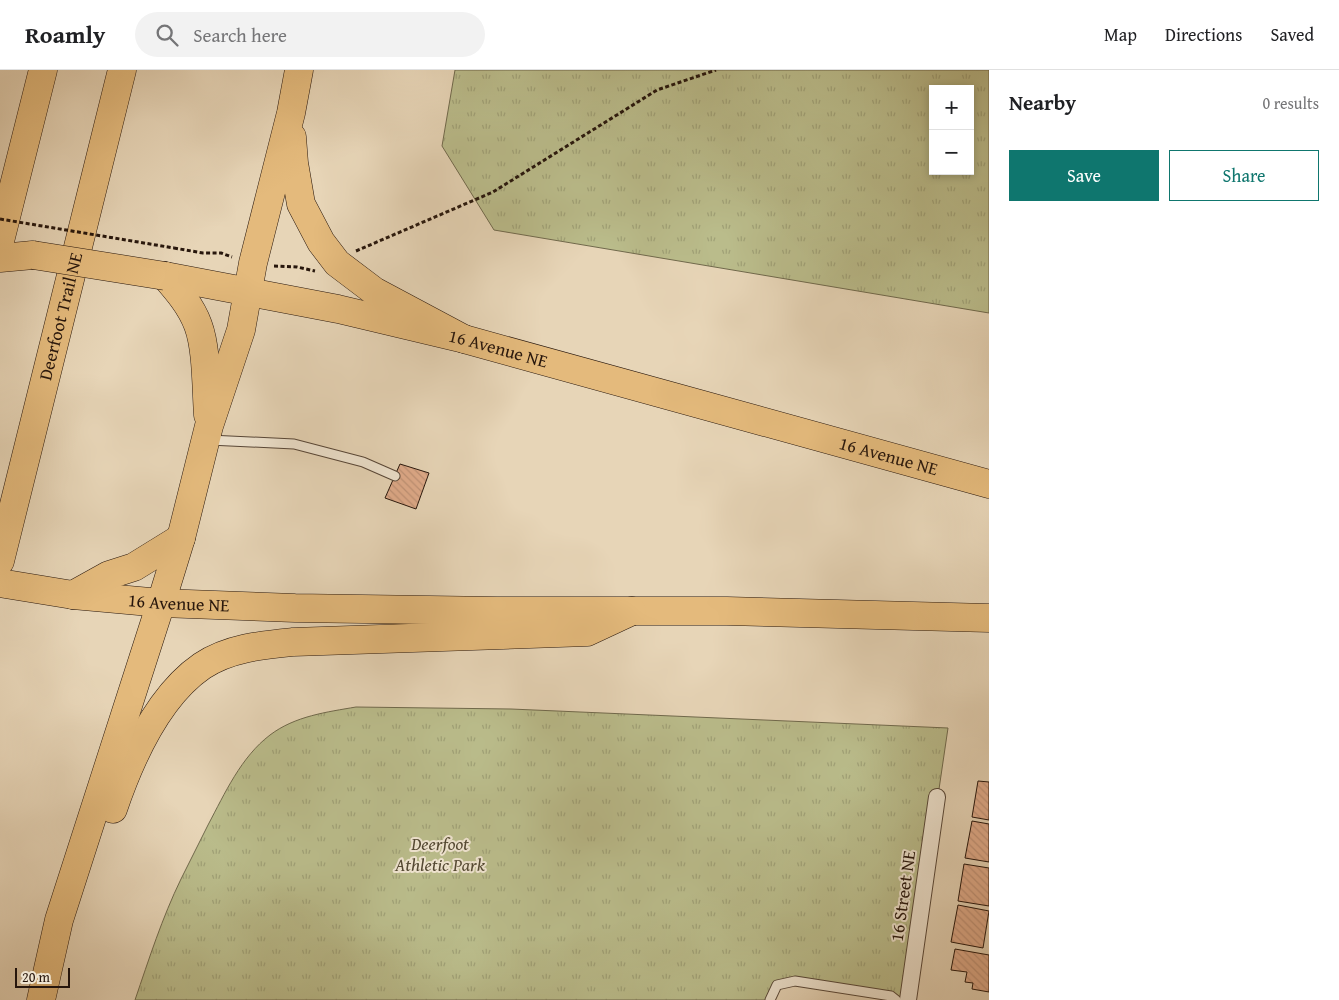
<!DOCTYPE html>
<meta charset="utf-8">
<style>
body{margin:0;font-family:"Gentium Book Plus",serif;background:#f2f2f2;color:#202124}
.controls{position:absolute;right:15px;top:15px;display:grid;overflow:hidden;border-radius:0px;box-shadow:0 2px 8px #0003}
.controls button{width:45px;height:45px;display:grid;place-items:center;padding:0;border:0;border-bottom:1px solid #e0e0e0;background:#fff;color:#202124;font:25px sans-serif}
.scale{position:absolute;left:15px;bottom:12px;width:55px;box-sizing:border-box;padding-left:5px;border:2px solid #27160c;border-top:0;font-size:14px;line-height:18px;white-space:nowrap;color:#27160c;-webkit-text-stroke:4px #efe4d0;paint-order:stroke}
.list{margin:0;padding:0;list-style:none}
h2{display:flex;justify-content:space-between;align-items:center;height:65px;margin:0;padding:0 20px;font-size:21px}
h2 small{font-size:16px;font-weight:400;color:#757577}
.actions{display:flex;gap:10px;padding:15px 20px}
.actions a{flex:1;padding:11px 0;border:1px solid #0f766e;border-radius:0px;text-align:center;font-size:18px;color:#0f766e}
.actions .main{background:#0f766e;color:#fff}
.icon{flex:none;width:28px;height:28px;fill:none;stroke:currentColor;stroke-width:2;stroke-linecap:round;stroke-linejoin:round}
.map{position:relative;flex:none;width:989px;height:930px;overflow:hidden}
header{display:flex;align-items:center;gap:30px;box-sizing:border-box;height:70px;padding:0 25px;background:#fff;border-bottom:1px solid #e0e0e0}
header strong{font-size:24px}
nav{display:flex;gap:28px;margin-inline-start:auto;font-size:18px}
.search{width:350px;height:45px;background:#f2f2f2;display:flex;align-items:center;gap:12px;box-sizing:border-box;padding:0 18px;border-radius:28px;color:#757577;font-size:19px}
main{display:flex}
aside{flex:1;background:#fff}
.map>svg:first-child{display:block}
</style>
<header>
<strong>Roamly</strong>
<div class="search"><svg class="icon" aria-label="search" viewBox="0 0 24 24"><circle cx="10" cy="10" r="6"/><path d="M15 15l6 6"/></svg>Search here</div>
<nav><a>Map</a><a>Directions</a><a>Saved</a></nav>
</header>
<main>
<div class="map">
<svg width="989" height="930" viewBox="0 0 989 930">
<defs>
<pattern id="park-tufts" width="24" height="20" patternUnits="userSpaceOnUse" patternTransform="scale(1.25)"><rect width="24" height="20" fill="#babc8b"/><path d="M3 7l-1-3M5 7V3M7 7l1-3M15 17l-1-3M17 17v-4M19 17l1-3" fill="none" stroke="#a0a177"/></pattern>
<pattern id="building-back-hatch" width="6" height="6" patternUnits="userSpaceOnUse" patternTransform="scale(1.25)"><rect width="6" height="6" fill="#e1ac8b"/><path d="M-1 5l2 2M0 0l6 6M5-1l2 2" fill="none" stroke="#c19377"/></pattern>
</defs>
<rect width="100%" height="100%" fill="#e7d5b7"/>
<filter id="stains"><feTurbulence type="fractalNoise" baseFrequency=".004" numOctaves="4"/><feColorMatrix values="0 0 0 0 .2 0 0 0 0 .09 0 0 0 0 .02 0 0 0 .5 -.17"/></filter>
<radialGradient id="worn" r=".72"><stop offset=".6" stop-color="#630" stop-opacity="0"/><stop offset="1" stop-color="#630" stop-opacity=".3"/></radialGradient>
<path fill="url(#park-tufts)" stroke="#70694c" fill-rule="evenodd" d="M455,0H989V243L494,160L442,76ZM933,19H970V101H933Z
M356,637L511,639L948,658L908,930L817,913L777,915L770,930H135C149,889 162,848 181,809C190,791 199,773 208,755C225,723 241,687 270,665C295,646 327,642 356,637Z"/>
<path fill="url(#building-back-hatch)" stroke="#27160c" d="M400,394L429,403L416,439L385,428Z
M978,711L989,712V750L972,747Z
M972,751L989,754V792L965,788Z
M964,794L989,798V836L958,831Z
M958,835L989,841L983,878L951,872Z
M955,879L989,885V922L972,919L973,913L965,912L967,902L951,900Z"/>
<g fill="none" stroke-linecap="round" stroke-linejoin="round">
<defs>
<path id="service" d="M209,370L294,374L363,392L395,406
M770,930L777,915L795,911L891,926L896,930"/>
<path id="minor" d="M908,930L937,727"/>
<g id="trunk">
<path id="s1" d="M165,206L338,239L464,269L989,414"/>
<path id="s2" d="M0,513L73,525L161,533L295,538L497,541H727L989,548"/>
</g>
<g id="motorway">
<path d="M292,67L294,93L301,134L321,172L337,193L374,221L464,269"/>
<path d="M0,171L43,0"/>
<path d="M0,188L33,185"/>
<path d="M165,206C178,221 191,236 198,255C207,279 206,318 208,345"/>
<path id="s3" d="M0,491L122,0"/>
<path d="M73,525L109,505L134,497L181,468"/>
<path d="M113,739C130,689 157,627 202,596C229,578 262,575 293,572L587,562L632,541"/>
<path d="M41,930L59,850L161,533L181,468L209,356L241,260L253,193L291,43L299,0"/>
</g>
</defs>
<use href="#service" stroke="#574637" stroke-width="11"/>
<use href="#minor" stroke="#574637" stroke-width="18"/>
<use href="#trunk" stroke="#27160c" stroke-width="29"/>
<use href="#motorway" stroke="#27160c" stroke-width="29"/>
<path stroke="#27160c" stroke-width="3" stroke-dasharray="4 2.5" stroke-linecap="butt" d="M174,178L203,183H221L232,187
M356,181L493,122L657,20L716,0
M274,196L297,197L315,201"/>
<use href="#service" stroke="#efe4d0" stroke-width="9"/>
<use href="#minor" stroke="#efe4d0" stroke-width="16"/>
<use href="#trunk" stroke="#e4ba7c" stroke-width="28"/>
<use href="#motorway" stroke="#e4ba7c" stroke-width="28"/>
<defs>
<path id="trunk-bridge" d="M33,185L165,206"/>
</defs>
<use href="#trunk-bridge" stroke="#27160c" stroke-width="29" stroke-linecap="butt"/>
<path stroke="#27160c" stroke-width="3" stroke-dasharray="4 2.5" stroke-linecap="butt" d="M0,149L174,178"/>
<use href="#trunk-bridge" stroke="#e4ba7c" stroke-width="28"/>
</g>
<g text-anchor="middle" stroke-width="4" stroke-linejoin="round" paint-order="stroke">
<g font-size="18" fill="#27160c" stroke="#efe4d0">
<text dy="6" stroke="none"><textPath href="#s3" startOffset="252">Deerfoot Trail NE</textPath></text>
<text dy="6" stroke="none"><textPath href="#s1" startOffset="341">16 Avenue NE</textPath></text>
<text dy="6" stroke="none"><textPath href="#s1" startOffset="746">16 Avenue NE</textPath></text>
<text dy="6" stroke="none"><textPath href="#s2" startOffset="180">16 Avenue NE</textPath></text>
<text transform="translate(903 826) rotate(-82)" y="6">16 Street NE</text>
</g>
<g font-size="18" font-style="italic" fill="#534832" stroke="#efe4d0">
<text x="440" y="780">Deerfoot<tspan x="440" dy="21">Athletic Park</tspan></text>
</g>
</g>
<rect width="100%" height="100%" filter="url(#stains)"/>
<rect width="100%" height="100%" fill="url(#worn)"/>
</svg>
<div class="controls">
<button>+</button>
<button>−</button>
</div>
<div class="scale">20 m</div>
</div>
<aside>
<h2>Nearby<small>0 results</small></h2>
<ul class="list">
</ul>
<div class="actions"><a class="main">Save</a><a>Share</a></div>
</aside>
</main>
